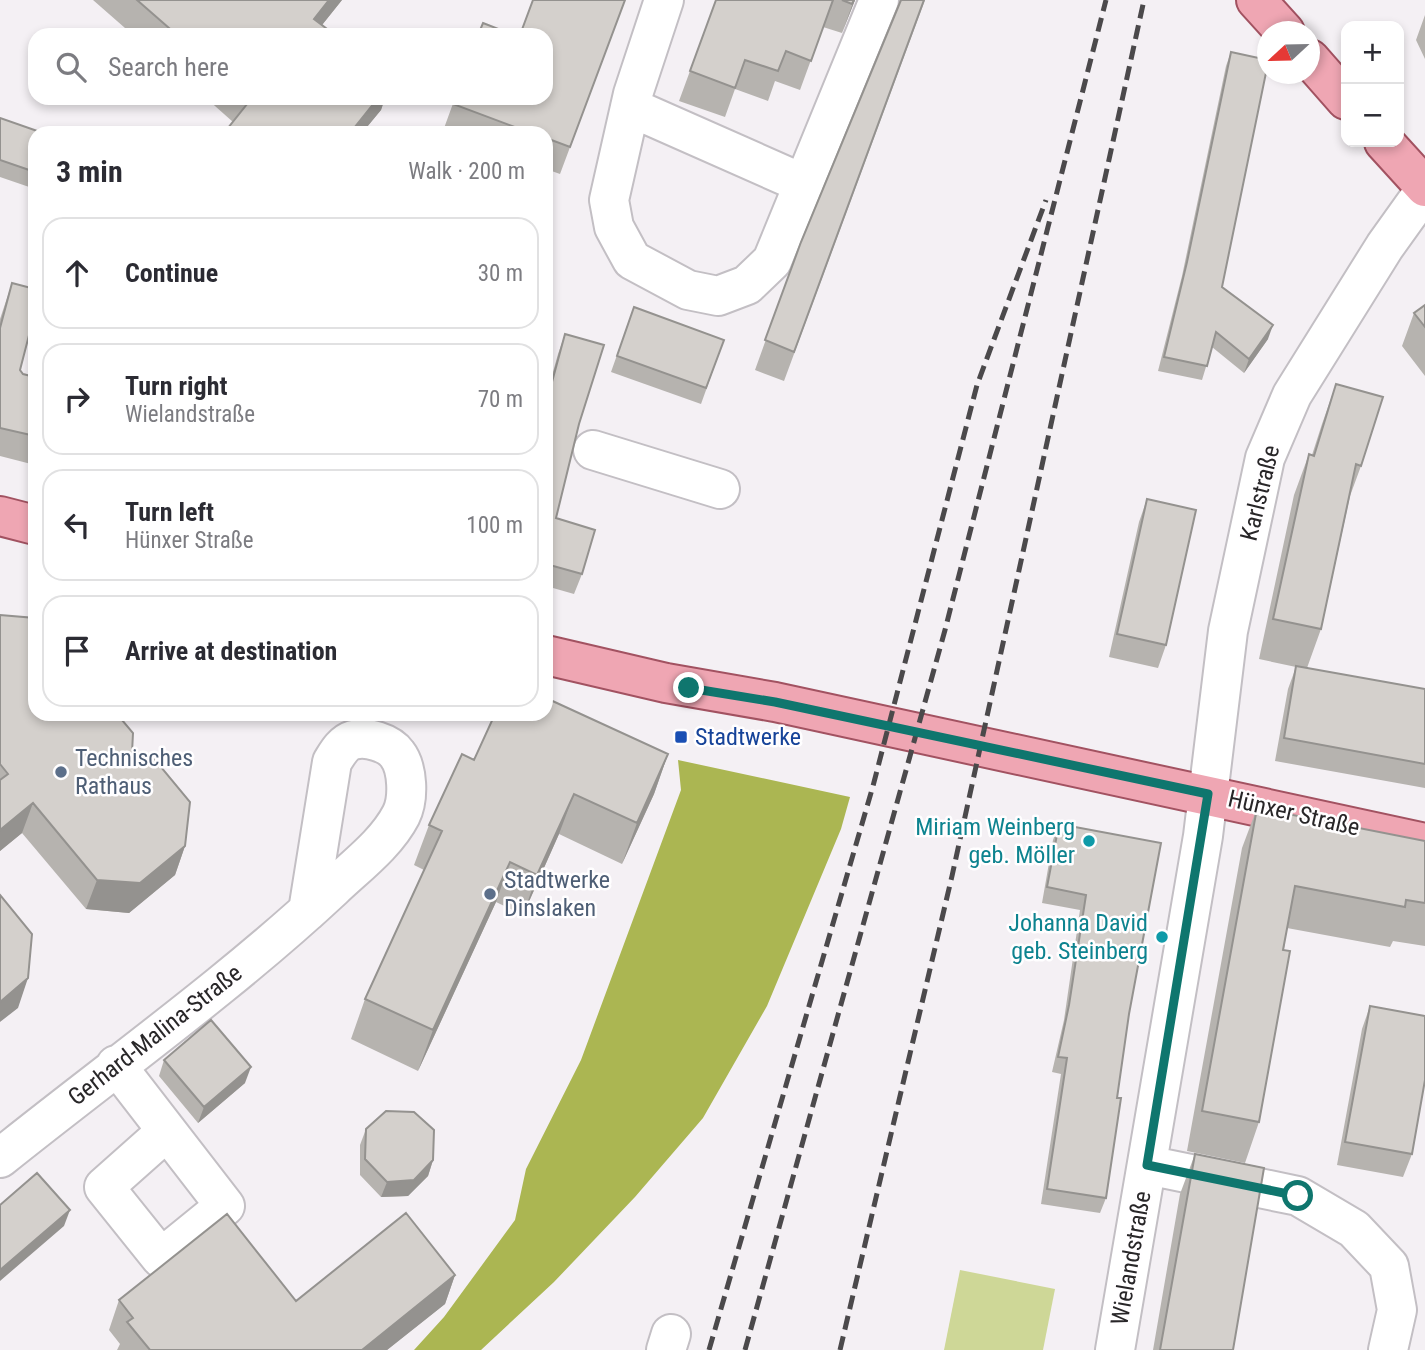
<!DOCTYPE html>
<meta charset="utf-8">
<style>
body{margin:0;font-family:"Roboto Condensed",sans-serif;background:#f2f2f3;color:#2b2b33}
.controls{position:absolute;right:21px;top:21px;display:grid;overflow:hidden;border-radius:14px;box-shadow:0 4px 10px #0003}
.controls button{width:63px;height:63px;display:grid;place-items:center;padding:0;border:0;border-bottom:2px solid #e1e1e2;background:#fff;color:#2b2b33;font:35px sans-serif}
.compass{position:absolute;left:1257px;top:21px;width:63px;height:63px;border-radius:50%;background:#fff;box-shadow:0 4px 10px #0003;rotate:248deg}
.stop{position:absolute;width:21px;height:21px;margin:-16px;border:5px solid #0f766e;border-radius:50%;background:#fff}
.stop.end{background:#0f766e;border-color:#fff;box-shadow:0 2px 7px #0008}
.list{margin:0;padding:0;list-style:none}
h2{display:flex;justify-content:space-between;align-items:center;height:91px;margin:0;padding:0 28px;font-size:30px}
h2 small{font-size:23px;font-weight:400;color:#7c7c81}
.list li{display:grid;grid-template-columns:46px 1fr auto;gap:21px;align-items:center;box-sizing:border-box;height:112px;margin:0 14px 14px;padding:0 14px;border:2px solid #e1e1e2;border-radius:21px}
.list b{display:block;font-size:26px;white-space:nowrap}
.list p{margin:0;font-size:23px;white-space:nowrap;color:#7c7c81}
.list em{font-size:23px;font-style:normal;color:#7c7c81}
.icon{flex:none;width:38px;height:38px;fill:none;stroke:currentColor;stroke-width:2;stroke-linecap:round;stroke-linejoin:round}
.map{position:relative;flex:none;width:1425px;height:1350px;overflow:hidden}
.search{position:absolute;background:#fff;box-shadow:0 4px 10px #0003;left:28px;top:28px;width:525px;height:77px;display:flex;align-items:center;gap:18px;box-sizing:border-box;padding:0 24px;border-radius:21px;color:#7c7c81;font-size:26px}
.panel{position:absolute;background:#fff;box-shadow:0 4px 10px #0003;left:28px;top:126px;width:525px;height:595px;border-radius:21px}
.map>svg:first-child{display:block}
</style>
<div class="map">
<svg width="1425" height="1350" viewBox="0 0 1425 1350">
<rect width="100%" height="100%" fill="#f4f0f4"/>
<path fill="#ced797" d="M960,1270L1055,1289L1043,1350H944Z"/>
<path fill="#abb652" d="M678,760L850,797L841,829L767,1006L703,1118L635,1197L554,1282L481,1350H414L444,1317L515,1220L526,1169L581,1060L681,790Z"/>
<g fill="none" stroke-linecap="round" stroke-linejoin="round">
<defs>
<path id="minor" d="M664,0L633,94L609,200L614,227L632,260L688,290L718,296L747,285L772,261L879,0
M630,107L804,184
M593,450L720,489
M116,1065L225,1206L161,1258L104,1187L167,1131
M0,1158C111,1069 229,985 333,888C356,866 386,844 401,815C409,799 408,768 397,754C389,743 367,736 353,740C343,743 337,754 332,762L308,911
M1147,1165L1298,1196L1354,1229L1389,1266L1397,1310L1388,1350
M666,1350L671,1334
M1115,1350L1203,836L1228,631L1265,458L1292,395L1385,246L1425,190"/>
<path id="major" d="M1256,0L1285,32
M1310,59L1346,100
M1384,142L1425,187
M0,516L35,525
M546,655L666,683L775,702L1425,843"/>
</defs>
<use href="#minor" stroke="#c3bfc4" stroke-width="42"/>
<use href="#major" stroke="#a25261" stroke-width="42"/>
<use href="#minor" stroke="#fff" stroke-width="38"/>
<use href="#major" stroke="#efa6b3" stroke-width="38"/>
<path stroke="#4b494b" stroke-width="5" stroke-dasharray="14 7" stroke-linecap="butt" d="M709,1350L873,786L977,385L1046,200
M745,1350L945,630L1106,0
M840,1350L952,876L1144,0"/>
</g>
<path fill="#b6b3af" d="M93,0H342L322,25L335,35H133Z
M625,0L560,174L546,169V133H449L443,131L455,98Z
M716,0H855L842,33L823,27L800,90L775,81L768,101L735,89L725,117L679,101Z
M900,0H925L784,381L755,370L801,242Z
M1425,15V59L1416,40Z
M1231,52L1222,287L1268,339L1244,373L1212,347L1202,380L1158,371L1182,276L1226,66Z
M206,98H385L381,110L362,133H224L233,122Z
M0,118L35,133V189L0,177Z
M12,283L20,370L23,374L35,377V465L0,456V319Z
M1425,305V376L1402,346L1414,313Z
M634,307L724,340L701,404L611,372Z
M565,334L579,424L556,518L582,574L574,594L546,586V397L558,354Z
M1336,384L1361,466L1350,496L1321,629L1307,668L1425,689V788L1275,761L1288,689L1296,667L1259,659L1294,495L1309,454L1312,455L1322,424Z
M1147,499L1166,645L1158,668L1109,657L1139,522Z
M0,615L35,714L132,753L185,846L175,875L129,913L86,909L22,833L0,851Z
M668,754L654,794L622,864L559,834L523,915L496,902L418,1071L351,1039L365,999L424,870L414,865L429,825L474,760Z
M1257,808L1425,841V946L1393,941L1390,947L1287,928L1259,1122L1245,1163L1187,1151L1242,848Z
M1059,824L1129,1014L1117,1098L1106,1198L1100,1213L1041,1204L1061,1074L1052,1072L1064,1020L1080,910L1042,903L1053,840Z
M1370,1006L1412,1154L1403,1177L1337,1165L1362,1029Z
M164,1060L245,1083L198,1123L159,1076Z
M366,1129L433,1160L428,1176L408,1196L381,1197L360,1175V1145Z
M1195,1154L1233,1350H1153L1180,1194Z
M455,1275L445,1304L387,1350H117L120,1344L109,1330L119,1300L296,1301Z"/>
<path fill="#94928f" d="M329,0H342L314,35V19Z
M854,0H855L842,33Z
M378,98H385L381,110L362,133H350Z
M1273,325L1268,339L1244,373L1249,359Z
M668,754L654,794L622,864L637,823Z
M574,794L559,834L523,915L537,875Z
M33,803L22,833L0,851V830Z
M185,846L175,875L129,913L86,909L97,880Z
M510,862L496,902L418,1071L433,1030Z
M28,978L18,1008L0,1022V1002Z
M251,1067L245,1083L198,1123L204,1107Z
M433,1160L428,1176L408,1196L381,1197L387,1182Z
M70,1210L64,1226L0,1281V1270Z
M455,1275L445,1304L387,1350H362Z"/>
<path fill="#d4d0cc" stroke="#94928f" stroke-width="2" d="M137,0H329L314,19L335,35H177Z
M533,0H625L570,147L546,138V133H531L453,104L455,98H546V35H520Z
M716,0H833L811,61L786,51L778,71L745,60L735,88L690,71Z
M842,0H854L852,4Z
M901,0H924L794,352L765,340L801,242Z
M483,23L514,35H478Z
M1231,52L1268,60V63L1222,287L1273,325L1249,359L1216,332L1207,366L1164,357L1187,262Z
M250,98H378L350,133H224L251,99Z
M0,118L43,133H35V172L0,160Z
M54,130L63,133H53Z
M12,283L35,289V312L20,370L23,374L35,377V436L0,428V328Z
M1425,305V327L1414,313Z
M634,307L724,340L706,388L617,356Z
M565,334L604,345L579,424L556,518L595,530L582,574L546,564V404Z
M1336,384L1383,397L1361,466L1356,464L1321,629L1273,619L1309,454L1314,456Z
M1147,499L1196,510L1166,645L1117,634Z
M0,615L35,618V714H117L133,733L132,753L151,755L190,802L185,846L140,883L97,880L33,803L0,830V780L8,774L0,764Z
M1296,666L1425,689V764L1284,738Z
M546,698L668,754L637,823L574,794L537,875L510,862L433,1030L365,999L442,831L429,825L462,754L474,760L495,714H546Z
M1257,808L1425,841V903L1406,900L1405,907L1295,886L1283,950L1290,951L1259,1122L1202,1111Z
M1059,824L1161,843L1129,1014L1117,1098H1121L1106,1198L1047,1189L1067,1058L1058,1057L1069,1005L1086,895L1047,887Z
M0,895L32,934L28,978L0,1002Z
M1370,1006L1425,1016V1080L1412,1154L1345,1142Z
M211,1020L251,1067L204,1107L164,1060Z
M386,1111L414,1112L434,1130L433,1160L414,1180L387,1182L365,1159L366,1129Z
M1195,1154L1264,1168L1233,1350H1160Z
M37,1173L70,1210L0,1270V1205Z
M406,1213L455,1275L362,1350H150L127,1322L133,1318L119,1300L227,1214L296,1301Z"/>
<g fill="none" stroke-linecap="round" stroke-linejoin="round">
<path stroke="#0f766e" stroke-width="9" d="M689,688L775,702L1208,794L1147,1165L1298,1196"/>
</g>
<rect fill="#1a4fb4" stroke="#fffeff" stroke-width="2.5" x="674" y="730" width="14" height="14" rx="3.5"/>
<g fill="#5c6f8a" stroke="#fffeff" stroke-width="2.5">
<circle cx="61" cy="772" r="7"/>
<circle cx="490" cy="894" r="7"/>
</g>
<g fill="#0f9aa8" stroke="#fffeff" stroke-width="2.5">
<circle cx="1089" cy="841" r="7"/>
<circle cx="1162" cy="937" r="7"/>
</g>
<g text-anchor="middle" stroke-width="5" stroke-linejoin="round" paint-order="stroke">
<g font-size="24" fill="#282628" stroke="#fffeff">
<text transform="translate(1260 493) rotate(-76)" y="8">Karlstraße</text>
<text transform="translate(1294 813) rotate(13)" y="8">Hünxer Straße</text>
<text transform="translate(155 1035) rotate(-38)" y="8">Gerhard-Malina-Straße</text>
<text transform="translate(1131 1258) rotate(-80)" y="8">Wielandstraße</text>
</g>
<g font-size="24" fill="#164399" stroke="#fffeff" text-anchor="start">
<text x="695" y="745">Stadtwerke</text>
</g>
<g font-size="24" fill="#4e5e75" stroke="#fffeff" text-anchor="start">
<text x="75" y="766">Technisches<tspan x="75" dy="28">Rathaus</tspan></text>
<text x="504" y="888">Stadtwerke<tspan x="504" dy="28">Dinslaken</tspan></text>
</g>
<g font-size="24" fill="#0d838f" stroke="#fffeff" text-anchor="end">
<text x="1075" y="835">Miriam Weinberg<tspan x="1075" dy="28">geb. Möller</tspan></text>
<text x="1148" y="931">Johanna David<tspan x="1148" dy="28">geb. Steinberg</tspan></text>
</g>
</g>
</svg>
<div class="controls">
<button>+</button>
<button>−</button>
</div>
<svg class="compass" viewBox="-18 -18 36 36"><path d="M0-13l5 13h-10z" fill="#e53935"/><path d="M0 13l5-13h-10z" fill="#7c7c81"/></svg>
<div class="stop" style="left:1298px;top:1196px"></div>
<div class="stop end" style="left:689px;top:688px"></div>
<div class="search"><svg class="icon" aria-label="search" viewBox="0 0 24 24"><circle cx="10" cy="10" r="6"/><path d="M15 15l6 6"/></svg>Search here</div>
<section class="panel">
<h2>3 min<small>Walk · 200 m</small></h2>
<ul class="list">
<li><svg class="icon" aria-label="ahead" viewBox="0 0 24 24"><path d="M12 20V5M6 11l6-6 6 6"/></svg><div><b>Continue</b></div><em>30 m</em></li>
<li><svg class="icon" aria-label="right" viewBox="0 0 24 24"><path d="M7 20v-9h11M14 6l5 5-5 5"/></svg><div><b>Turn right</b><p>Wielandstraße</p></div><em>70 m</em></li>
<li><svg class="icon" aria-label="left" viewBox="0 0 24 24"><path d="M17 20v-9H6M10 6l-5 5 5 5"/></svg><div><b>Turn left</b><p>Hünxer Straße</p></div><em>100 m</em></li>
<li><svg class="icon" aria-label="arrive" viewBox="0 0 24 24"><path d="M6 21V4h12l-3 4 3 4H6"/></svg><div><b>Arrive at destination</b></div></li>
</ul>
</section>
</div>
